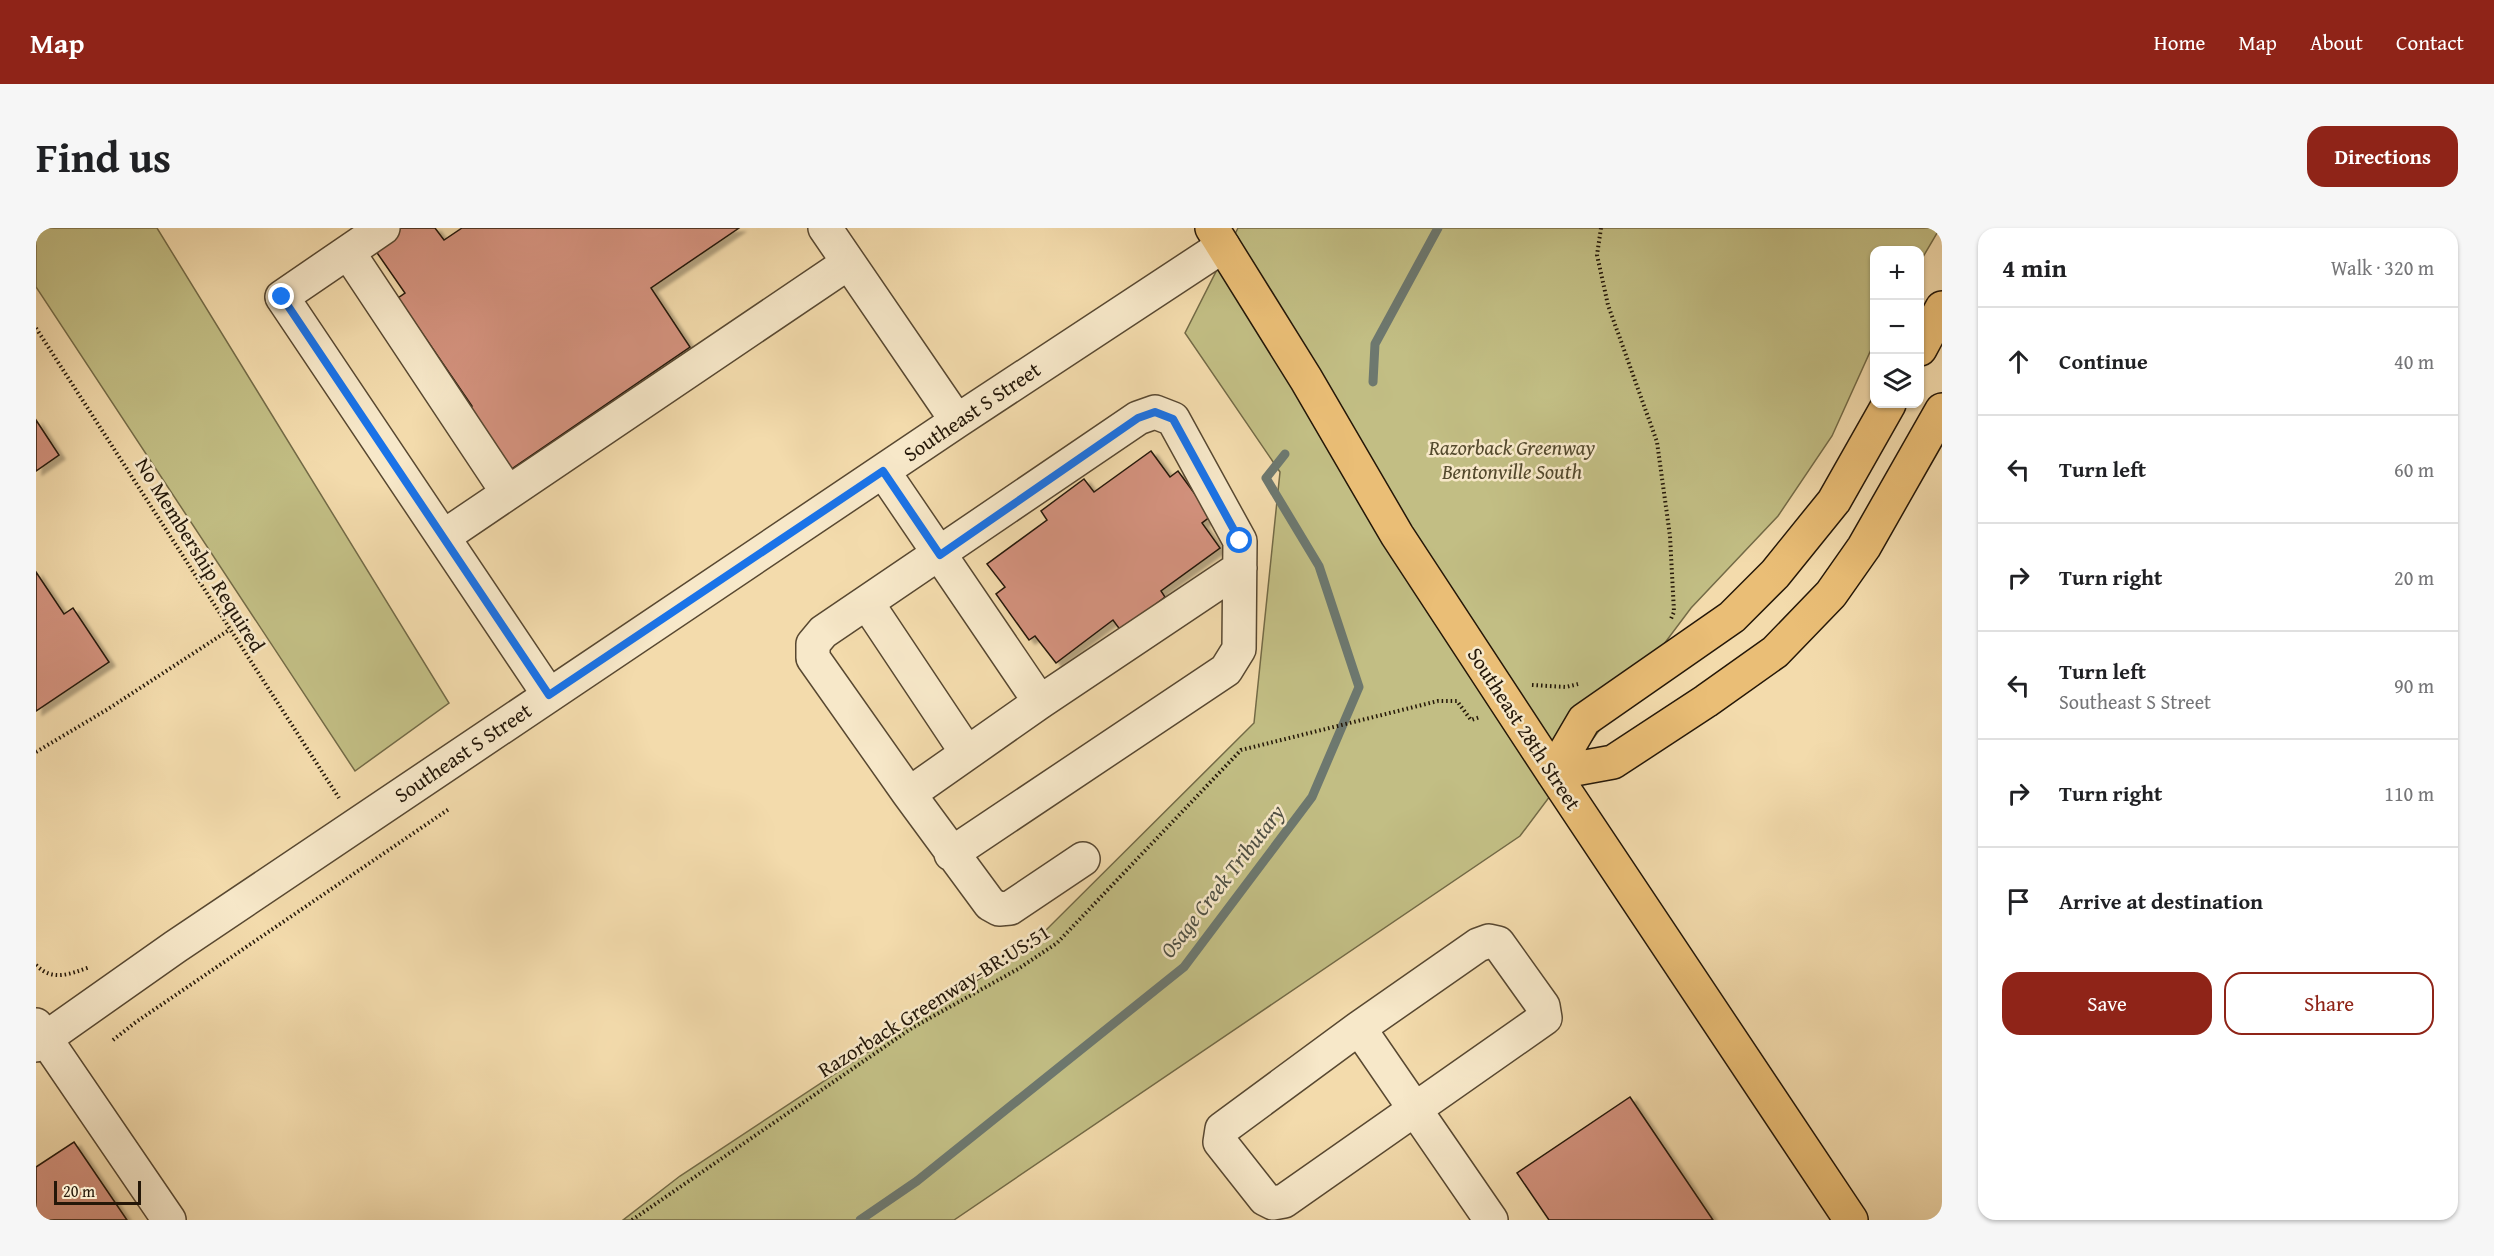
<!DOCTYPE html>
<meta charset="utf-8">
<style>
body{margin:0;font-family:"Gentium Book Plus",serif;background:#f6f6f6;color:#202124}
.controls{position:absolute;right:18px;top:18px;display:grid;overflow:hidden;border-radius:12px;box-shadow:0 2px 4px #0004}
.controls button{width:54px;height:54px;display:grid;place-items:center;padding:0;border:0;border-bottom:2px solid #e0e0e0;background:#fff;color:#202124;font:30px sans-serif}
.scale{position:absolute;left:18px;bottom:15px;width:87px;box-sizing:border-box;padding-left:6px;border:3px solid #241708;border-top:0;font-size:16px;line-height:21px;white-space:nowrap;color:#241708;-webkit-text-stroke:4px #f7e8c9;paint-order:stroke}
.stop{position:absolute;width:18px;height:18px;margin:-14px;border:4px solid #1a73e8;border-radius:50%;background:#fff}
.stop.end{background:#1a73e8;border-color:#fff;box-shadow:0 2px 6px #0008}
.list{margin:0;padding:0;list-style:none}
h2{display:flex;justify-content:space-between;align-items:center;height:78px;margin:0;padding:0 24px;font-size:26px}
h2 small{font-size:20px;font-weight:400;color:#757577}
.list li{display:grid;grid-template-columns:39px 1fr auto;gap:18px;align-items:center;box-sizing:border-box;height:108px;padding:0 24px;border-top:2px solid #e0e0e0}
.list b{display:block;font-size:22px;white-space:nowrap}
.list p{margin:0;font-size:20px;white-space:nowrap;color:#757577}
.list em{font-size:20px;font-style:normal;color:#757577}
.actions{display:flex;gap:12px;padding:18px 24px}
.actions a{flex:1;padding:14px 0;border:2px solid #8f2418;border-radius:18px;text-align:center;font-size:21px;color:#8f2418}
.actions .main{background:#8f2418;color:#fff}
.icon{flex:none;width:33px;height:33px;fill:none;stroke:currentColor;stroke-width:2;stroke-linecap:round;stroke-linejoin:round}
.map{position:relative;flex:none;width:1906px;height:992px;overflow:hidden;border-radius:18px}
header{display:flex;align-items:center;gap:36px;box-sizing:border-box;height:84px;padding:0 30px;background:#8f2418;color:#fff}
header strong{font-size:28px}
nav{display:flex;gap:33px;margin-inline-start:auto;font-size:21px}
.intro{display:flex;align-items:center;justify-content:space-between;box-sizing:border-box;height:144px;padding:0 36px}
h1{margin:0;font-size:42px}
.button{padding:15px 27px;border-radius:18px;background:#8f2418;color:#fff;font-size:21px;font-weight:700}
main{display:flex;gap:36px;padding:0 36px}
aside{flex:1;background:#fff;border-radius:18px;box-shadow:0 2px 4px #0004}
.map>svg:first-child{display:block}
</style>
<header>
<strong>Map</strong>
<nav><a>Home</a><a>Map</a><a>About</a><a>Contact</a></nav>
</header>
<div class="intro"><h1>Find us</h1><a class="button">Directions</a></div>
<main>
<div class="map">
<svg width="1906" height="992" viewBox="0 0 1906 992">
<defs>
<filter id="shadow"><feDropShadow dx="6" dy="4" stdDeviation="1.5" flood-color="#0004"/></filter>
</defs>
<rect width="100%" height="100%" fill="#f3dbac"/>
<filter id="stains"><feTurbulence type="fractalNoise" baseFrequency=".00333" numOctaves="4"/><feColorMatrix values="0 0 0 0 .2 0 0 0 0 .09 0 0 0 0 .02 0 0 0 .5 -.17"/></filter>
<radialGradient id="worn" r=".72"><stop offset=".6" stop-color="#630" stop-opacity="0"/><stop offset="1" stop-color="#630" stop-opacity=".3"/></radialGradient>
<path fill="#c2be84" stroke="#736a46" stroke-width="1.5" d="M0,0H121L413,475L319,543L0,59Z
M1202,0H1904L1884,34V22H1838V115L1796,208L1742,288L1655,380L1484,608L918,992H587L644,948L996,716L1218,495L1244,244L1149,105Z"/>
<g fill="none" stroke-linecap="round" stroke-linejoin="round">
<path stroke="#6d786f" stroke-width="9" d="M1337,154L1339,116L1402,0
M824,992L881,953L1148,739L1276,569L1323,459L1283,338L1230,250L1249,226"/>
</g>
<path fill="#d4927e" stroke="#241708" stroke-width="1.5" filter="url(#shadow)" d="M365,0H399L408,12L426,0H703L615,60L654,119L471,244L429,183L436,178L362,70L369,65L337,19Z
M0,192L23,227L0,243Z
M1115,223L1134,249L1142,243L1175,288L1166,295L1184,320L1125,363L1129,369L1085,403L1077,392L1020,435L999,408L993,412L960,366L969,359L951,336L1011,292L1005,283L1048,251L1058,264Z
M0,344L28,386L37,380L73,434L0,483Z
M1594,869L1677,992H1513L1481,945Z
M38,914L91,992H0V939Z"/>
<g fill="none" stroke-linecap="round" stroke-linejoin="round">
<defs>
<path id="minor" d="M347,0L246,69L513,467
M789,0L921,193
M312,24L472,265
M847,243L1004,474
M407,309L812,35
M831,375L931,525
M873,566L954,676L963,681L974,680L1047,631
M915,626L1190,442L1203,421L1204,313L1137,191L1119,184L1102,190L787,404L777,416V430L873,566L1004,474L1204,340
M1453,713L1462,715L1507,778L1509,790L1248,973L1237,975L1229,971L1184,914L1186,901L1323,800L1442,717Z
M0,797L133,992
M1323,800L1455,992
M0,817L139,719L921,193L1187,18"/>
<path id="major" d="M1176,0L1270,151L1361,307L1517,545L1815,992
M1884,121L1906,80
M1517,545L1577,534L1670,473L1739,424L1795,366L1828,319L1906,182
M1517,545L1548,492L1696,389L1739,346L1798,273L1853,176"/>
</defs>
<use href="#minor" stroke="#584831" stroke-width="36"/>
<use href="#major" stroke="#241708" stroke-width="36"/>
<path stroke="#241708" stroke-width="4" stroke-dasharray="1.5 3" stroke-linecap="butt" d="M1565,0L1561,27L1572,77L1621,214L1634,308L1638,384L1634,393
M0,100L303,570
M1496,457L1530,459L1542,456
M0,524L72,481L193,402
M0,737C17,754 33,746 54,739
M77,812L100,794L413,581
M596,992L876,800L982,741L1021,715L1205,522L1402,473H1421L1435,492L1444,489"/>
<use href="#minor" stroke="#f7e8c9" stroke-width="33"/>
<use href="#major" stroke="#eabe76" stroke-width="33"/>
</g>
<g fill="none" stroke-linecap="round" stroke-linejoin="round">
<path stroke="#1a73e8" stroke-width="8" d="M246,69L513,467L847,243L904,327L1102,190L1119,184L1137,191L1204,313"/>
</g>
<g text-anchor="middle" stroke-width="5" stroke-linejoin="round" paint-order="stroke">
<g font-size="21" fill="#241708" stroke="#f7e8c9">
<text transform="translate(936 184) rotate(-34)" y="7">Southeast S Street</text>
<text transform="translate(164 327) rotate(58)" y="7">No Membership Required</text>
<text transform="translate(1488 501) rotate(57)" y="7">Southeast 28th Street</text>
<text transform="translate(427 525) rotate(-34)" y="7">Southeast S Street</text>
<text transform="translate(898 773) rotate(-32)" y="7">Razorback Greenway-BR:US:51</text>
</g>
<g font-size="21" font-style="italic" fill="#53492d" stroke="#f7e8c9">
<text x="1476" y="227">Razorback Greenway<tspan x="1476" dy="24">Bentonville South</tspan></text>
</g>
<g font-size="22" font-style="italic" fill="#4f5044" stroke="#f7e8c9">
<text transform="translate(1186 653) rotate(-52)" y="8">Osage Creek Tributary</text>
</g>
</g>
<rect width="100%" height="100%" filter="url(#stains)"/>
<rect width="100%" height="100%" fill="url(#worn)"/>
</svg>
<div class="controls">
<button>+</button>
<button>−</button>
<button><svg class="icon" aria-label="layers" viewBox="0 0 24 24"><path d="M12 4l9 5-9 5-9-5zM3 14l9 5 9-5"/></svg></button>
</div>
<div class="scale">20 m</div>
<div class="stop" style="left:1204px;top:313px"></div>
<div class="stop end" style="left:246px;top:69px"></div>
</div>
<aside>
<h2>4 min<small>Walk · 320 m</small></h2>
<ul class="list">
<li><svg class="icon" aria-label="ahead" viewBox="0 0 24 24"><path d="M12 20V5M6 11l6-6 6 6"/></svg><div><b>Continue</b></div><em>40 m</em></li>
<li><svg class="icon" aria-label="left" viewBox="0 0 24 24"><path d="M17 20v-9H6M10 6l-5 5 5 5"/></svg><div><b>Turn left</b></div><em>60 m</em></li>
<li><svg class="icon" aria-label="right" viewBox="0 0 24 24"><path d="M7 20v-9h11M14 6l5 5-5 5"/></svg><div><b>Turn right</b></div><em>20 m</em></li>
<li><svg class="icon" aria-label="left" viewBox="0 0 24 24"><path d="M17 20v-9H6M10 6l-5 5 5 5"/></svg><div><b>Turn left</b><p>Southeast S Street</p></div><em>90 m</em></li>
<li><svg class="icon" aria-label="right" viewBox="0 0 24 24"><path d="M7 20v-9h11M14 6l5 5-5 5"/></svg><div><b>Turn right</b></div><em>110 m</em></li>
<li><svg class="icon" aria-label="arrive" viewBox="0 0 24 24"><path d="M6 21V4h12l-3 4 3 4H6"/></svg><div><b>Arrive at destination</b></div></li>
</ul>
<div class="actions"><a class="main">Save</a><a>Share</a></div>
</aside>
</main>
